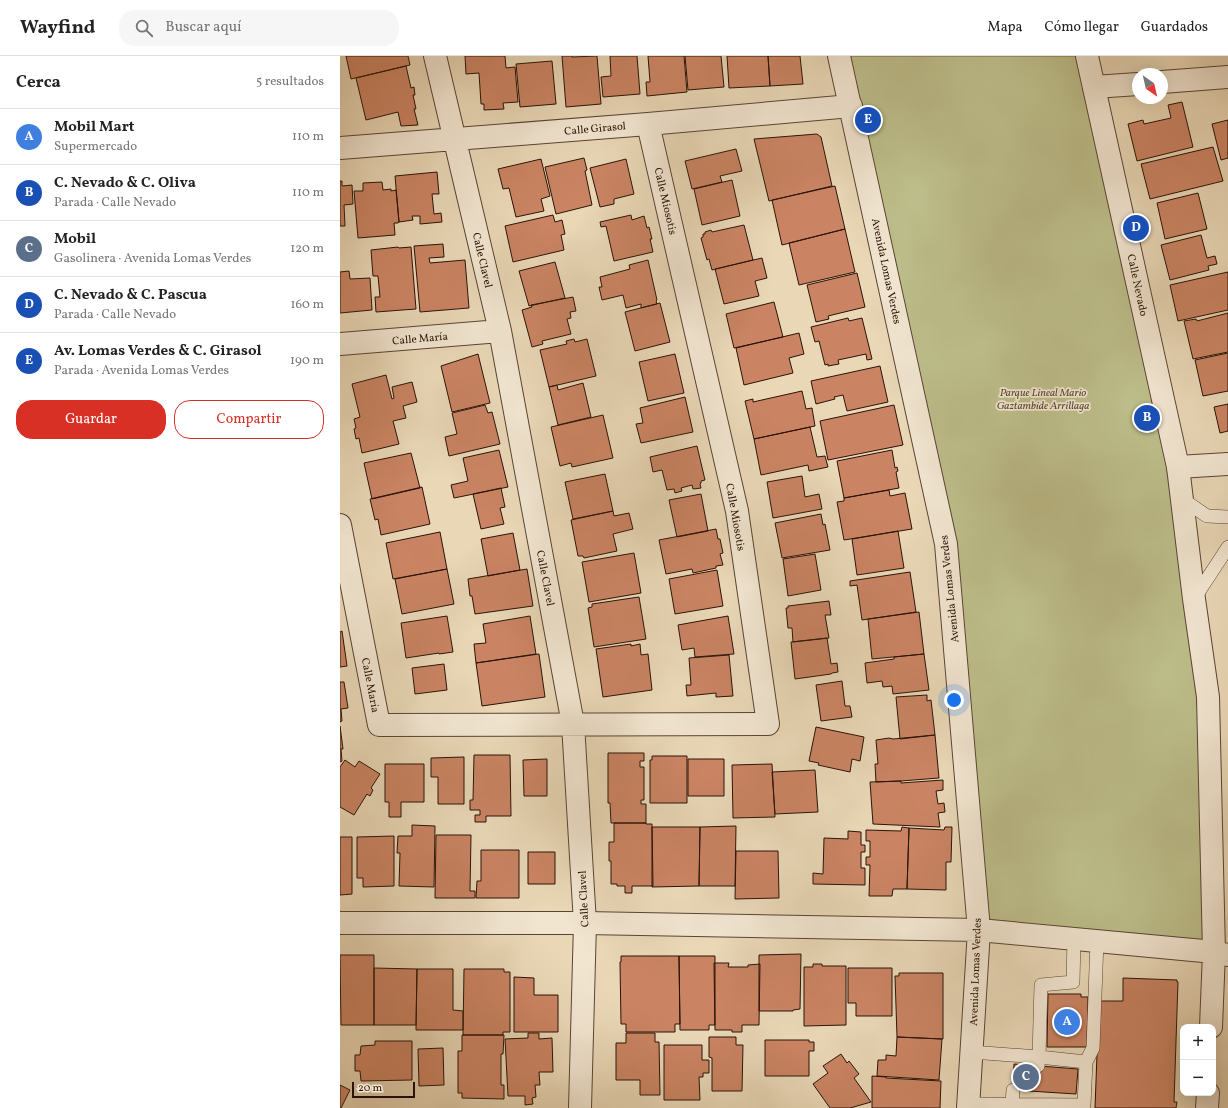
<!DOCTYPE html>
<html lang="es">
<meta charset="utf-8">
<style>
body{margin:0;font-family:Vollkorn,serif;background:#f6f6f6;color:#222}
.controls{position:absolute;right:12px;bottom:12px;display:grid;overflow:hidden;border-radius:8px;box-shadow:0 4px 16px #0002}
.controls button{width:36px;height:36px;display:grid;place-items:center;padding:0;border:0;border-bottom:1px solid #e0e0e0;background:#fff;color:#222;font:20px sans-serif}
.compass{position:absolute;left:792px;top:12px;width:36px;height:36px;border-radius:50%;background:#fff;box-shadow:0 4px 16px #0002;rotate:146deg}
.scale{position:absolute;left:12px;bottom:10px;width:63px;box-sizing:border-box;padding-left:4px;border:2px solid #2a1308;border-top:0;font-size:11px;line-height:14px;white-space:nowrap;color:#2a1308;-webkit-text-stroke:3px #f1e5d0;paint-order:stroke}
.you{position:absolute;left:614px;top:644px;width:14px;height:14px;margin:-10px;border:3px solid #fff;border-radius:50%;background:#1a73e8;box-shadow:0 0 0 6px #1a73e833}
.badge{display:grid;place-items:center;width:26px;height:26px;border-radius:50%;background:#d93025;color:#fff;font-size:13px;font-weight:700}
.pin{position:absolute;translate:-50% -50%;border:2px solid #fff;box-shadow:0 1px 4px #0006}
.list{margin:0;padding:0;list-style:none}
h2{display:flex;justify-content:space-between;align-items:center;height:52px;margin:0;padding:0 16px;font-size:17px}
h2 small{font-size:13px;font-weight:400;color:#767676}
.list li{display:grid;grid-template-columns:26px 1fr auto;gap:12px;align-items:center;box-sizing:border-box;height:56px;padding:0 16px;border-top:1px solid #e0e0e0}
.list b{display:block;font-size:15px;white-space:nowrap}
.list p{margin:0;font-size:13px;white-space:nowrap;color:#767676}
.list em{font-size:13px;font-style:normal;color:#767676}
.actions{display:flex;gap:8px;padding:12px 16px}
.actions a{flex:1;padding:9px 0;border:1px solid #d93025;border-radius:16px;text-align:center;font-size:14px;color:#d93025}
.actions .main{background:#d93025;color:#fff}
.icon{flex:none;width:22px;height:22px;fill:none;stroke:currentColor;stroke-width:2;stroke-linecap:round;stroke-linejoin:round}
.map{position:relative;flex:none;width:888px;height:1052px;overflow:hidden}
header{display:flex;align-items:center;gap:24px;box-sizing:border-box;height:56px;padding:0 20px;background:#fff;border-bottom:1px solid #e0e0e0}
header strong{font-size:19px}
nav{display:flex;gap:22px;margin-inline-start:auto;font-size:14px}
.search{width:280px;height:36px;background:#f6f6f6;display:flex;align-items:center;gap:10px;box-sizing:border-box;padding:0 14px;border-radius:16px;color:#767676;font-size:15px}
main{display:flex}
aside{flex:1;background:#fff}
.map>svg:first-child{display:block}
</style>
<header>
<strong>Wayfind</strong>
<div class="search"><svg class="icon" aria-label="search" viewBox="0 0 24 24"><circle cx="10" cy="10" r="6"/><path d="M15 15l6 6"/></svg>Buscar aquí</div>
<nav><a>Mapa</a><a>Cómo llegar</a><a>Guardados</a></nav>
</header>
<main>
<aside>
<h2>Cerca<small>5 resultados</small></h2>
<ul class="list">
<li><span class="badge" style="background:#3f7fe0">A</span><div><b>Mobil Mart</b><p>Supermercado</p></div><em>110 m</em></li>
<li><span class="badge" style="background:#1a4fb4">B</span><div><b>C. Nevado &amp; C. Oliva</b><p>Parada · Calle Nevado</p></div><em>110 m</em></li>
<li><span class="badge" style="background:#5c6f8a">C</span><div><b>Mobil</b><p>Gasolinera · Avenida Lomas Verdes</p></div><em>120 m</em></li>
<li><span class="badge" style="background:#1a4fb4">D</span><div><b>C. Nevado &amp; C. Pascua</b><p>Parada · Calle Nevado</p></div><em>160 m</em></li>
<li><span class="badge" style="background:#1a4fb4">E</span><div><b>Av. Lomas Verdes &amp; C. Girasol</b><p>Parada · Avenida Lomas Verdes</p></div><em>190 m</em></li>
</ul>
<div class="actions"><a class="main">Guardar</a><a>Compartir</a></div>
</aside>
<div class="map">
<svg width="888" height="1052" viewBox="0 0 888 1052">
<rect width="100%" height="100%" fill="#e9d7b6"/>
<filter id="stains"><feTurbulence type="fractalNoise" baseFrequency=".005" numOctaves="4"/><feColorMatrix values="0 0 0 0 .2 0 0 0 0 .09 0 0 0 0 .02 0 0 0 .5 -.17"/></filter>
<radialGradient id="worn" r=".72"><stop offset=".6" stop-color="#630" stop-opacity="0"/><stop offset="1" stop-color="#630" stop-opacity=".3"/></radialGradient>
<path fill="#bcbd8a" stroke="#736849" d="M499,0H747L854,543L874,896L639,874L606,488Z"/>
<path fill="#ca8463" stroke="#2a1308" d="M6,0H68L70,9L11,23Z
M125,0H165L166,12L175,11L178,46L163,47L164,53L144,54V48H141L139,17L126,18Z
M222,0H232V1L257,0L261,48L226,51Z
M270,0H297L300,38L263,41L261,21L271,20Z
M308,0H344L347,36L307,40L306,26H310Z
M345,0H381L384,31L348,34Z
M387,0H428L430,30L389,32Z
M428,0H460L463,28L430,30Z
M212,5L216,48L180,51L176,8Z
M66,10L71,32L74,31L75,39H73L76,53H74L78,69L61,70L58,56L26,64L16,22Z
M842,46L853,91L797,105L788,68L803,64L804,68L831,62L828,49Z
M888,64V102L881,104L872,68Z
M477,78L481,81L492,130L429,145L414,83Z
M873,91L883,125L810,143L801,108Z
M396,93L402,115L380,120L382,126L352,133L345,105Z
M244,102L247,114L245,115L252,149L216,158L205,111Z
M201,103L210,140L201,143L204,155L176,161L169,132L163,133L158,113Z
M286,103L294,138L274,143V148L260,151L250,112Z
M97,116L99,138H92L94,158L101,157L102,166L80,168V160H72L73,164L59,166L55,120Z
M392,124L400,160L362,169L354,133Z
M0,125H2V130L12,129L13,148L4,149L5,170H0Z
M42,126L43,134L51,133V135L56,134L59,166L58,167H54L55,179L18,182L14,135H23V127Z
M495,130L505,173L442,189L432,144Z
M858,137L867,173L825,183L817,147Z
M213,159L215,166L222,164L225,178L221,179L224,194L173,206L165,170Z
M291,159L292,164L304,160L307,172L309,171L312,183H310L313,196L274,205L266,170L261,171L260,166Z
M404,169L413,204L372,214L369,203L367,204L361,182L363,181V178H365V176L371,174L372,176Z
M505,173L515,216L459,229L449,187Z
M861,179L867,202L875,200L877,208L868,210L869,214L830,224L821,189Z
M103,188L104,201L89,202L90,207L125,204L129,252L80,256L74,190Z
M58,191L59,192L71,191L76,253L36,256L35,241H40L38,220H33L31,194Z
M422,202L427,222L415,225L419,240L384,248L375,213Z
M308,204L317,244L316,245L317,248L301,252V248L286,252L283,239L262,244L259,231H262L260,221L290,213L289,209Z
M215,206L225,242L189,250L179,215Z
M9,215L10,223L30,222L32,254L0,257V216Z
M888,216V254L838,265L830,229Z
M517,217L525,251L488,260L489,263L476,266L467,229Z
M233,241L236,255L230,256L231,262L227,263L231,278L202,285L203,288L192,291L182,254L192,251L191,249Z
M434,246L443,281L394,292L386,258Z
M320,247L330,286L295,295L285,256Z
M888,257V296L853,303L844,265L856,263L857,265Z
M508,262L509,265L522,262L532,303L527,304L526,298L498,304L499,308L488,310V308L485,309L479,285L475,286L471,271Z
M459,277L464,298L449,302L453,317L404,329L396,292Z
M234,283L235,286L247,283L256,320L209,331L200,294L227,288L226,285Z
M888,297V335L863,340L855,304Z
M138,298L150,347L112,356L101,310Z
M335,298L344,337L308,345L299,306Z
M540,310L548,346L507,355L503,339L494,341L495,343L476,348L471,325Z
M46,319L52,343L54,342L52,331L72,326L77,346L63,350L66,362L53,365L59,388L22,397L19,382L16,383L14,373L16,372L14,363L20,361L12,328Z
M243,327L251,361L218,369L209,331L217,329L218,334Z
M462,335L466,353L472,352L475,370L414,383L405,345L413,343V346Z
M345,341L353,376L301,387L296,368L303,367L300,352Z
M888,348V375L880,377L874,351Z
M145,349L148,357L152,356L160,388L109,400L105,381L117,378L112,357Z
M554,349L563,389L488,404L480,365Z
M263,359L273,402L232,411L231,407L220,410L211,371Z
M470,371L477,401L485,400L488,411L469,415L468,409L421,419L414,383Z
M357,390L365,424L361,425V427L360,428L361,432L353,433L352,429L341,432L342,435L335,437L334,433L327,434L322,414L313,416L310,401Z
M159,394L168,431L114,442L111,429L128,425L123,402Z
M552,394L555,412L557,411L558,415L556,416L559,432L504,442L497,405Z
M71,397L80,432L32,443L24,407Z
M265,418L273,455L233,463L225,426Z
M462,420L465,441L479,438L482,453L433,462L427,426Z
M82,431L90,468L41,479L38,463L35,464L30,443Z
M161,432L165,451L160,452L164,468L141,473L133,438Z
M549,434L550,440L565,437L572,473L504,484L497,446L504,445V442Z
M361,438L368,475L337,481L329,444Z
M273,455L274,460L289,457L293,473L273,478L277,495L244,502L243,500H238L231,464Z
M481,458L483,469L485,468L490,494L442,502L435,467Z
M376,473L378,483H380L383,497L380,498L383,509L376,510V512L353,517L352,513L326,518L319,484Z
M558,475L564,512L517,519L512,483Z
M100,476L107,513L53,523L46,487Z
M173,477L180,514L148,520L141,483Z
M294,497L301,537L249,546L242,506Z
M475,498L481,534L448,540L443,503Z
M107,513L114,548L62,558L55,523Z
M187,513L193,550L135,558L132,540H130L128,523Z
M377,514L383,550L335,558L329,523Z
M570,516L576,556L522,564L517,529L510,530V525Z
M299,541L306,583L254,591L248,552L252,551V548Z
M489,545L491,559H485L489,582L453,586L452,572H448L446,552H448V550Z
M579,556L584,598L532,603L528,563Z
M107,560L113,596L99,598V597L66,602L61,567Z
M190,560L196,598L136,607L134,588L146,587L143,568Z
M388,560L394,598L355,601L354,592L342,594L338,569Z
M2,575L7,610L0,611V576Z
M487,582L491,608L497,607L498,616L492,617L491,618L455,623L451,586Z
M291,588V590L300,588L301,599L308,598L312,634L263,641L256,593Z
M199,598L205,641L142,650L136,607Z
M584,598L589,634L553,638L552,630L543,631L542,625L527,627L525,607L554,603V601Z
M389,599L393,640L376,641V637L347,640L346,629H351L349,602Z
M104,608L107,634L75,638L72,612Z
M502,625L505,650H510L512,661L481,665L476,629Z
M0,626H4L8,652L1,653L2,665L0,666Z
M587,639V645L591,644L595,679L560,683L556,641Z
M0,670L3,693H1L2,705L0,706Z
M476,671L524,681L520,705L512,703L510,716L478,709L479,707L469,705Z
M595,679L599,722L561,725L536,726L535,708H538L536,684L549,682L553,683Z
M268,697H304V705H300V711H304V744H301V748H306V767H271L270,747H268Z
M134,699H170L171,760H146V766H135V759H140V754H130V744H133Z
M312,700H347V747H310V704H312Z
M124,701V748H98V721H91V702Z
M207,703V740H184L183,704Z
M348,703H384V740H348Z
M5,704L15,711L19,705L40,718L31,732L33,734L30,740L27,738L14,759L0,751V711Z
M45,708H84V746H61V761H49V746H45Z
M432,708L435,761L393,762L392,709Z
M475,714L478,756L435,758L432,716Z
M603,724V734L596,735L598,748L604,747L605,756L598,757L600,771L533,768L530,726L561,725V727Z
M274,767H306V768H312L313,830H292V837H285V830H277V828H271V805H269V786H274Z
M72,769L95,770L94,831L59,830L60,797H57L58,780H72Z
M396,770L395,830H359L360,771Z
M312,771H360L359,830L312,831Z
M562,771L569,772L567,833H553L552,840H529L530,809H526V801H530V785H526V774L561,775Z
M605,771H612L611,806H606V834L567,833L569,772L604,774Z
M508,775L521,776V789H525V796H521V812H525V829L473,828V817L483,818L484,782L508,783Z
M96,779H131L130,835H135V842H95Z
M54,780V830L23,831V822H17V781Z
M0,781H12V838L0,839Z
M141,794H179V842H136L137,825H141Z
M396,795H438L439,842L395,843Z
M188,796H215V828H188Z
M461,898L460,953L453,954V955H419V899Z
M0,899H34V969H1Z
M281,900H339L340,968H335V976H286V968H281L280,906H281Z
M339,900H375V969H369V974H340Z
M374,907H389L388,911H408V909L420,908L419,969H402V976H392V974H375Z
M473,908H482V910H506V969L464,970V911H473Z
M34,912L77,913L76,969H34Z
M508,912H552V960H516V947H508Z
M77,913H113V954L123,955V974H76Z
M124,913H164V916H170V976H163V979H123Z
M559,917H603V983L557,981L555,920H559Z
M174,921L194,922V939H218V976H174Z
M783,922L837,924V926H838L834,1046H837L836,1052H755L759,945H783Z
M708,938H741V941H748L747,991H707Z
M188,977H199V983L212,982L213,1016H199L200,1029H195L196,1041L192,1042L193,1048L185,1049V1040H168L165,983L188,982Z
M286,977H315V986H319L320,1039H300V1024H276V987H286Z
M122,979H164L163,998H161V1029H164V1043L122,1042V1037H118V995H122Z
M369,981H396V989H403L402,1035H372V1002L369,1001Z
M557,981L602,983L599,1024L537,1020L538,1004H546V999L556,1000Z
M425,984H469V986H474V995H469V1020H425Z
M35,985H72V1024L21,1025L20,1015H15V999H20L21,990L35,989Z
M324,989H362V1004H369V1017H363V1021H359L360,1044H324Z
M103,992L104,1029L79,1030L78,993Z
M501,998L507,1007L509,1005L519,1018L514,1022L531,1046L510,1052H490L473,1028L488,1017L483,1010Z
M674,1008L738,1013L736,1038L673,1034Z
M532,1020L546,1021V1022L601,1025L600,1052H532Z
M0,1029L10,1034L1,1052H0Z"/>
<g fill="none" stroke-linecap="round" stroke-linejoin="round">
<defs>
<path id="service" d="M842,443L867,460L888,461
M854,543L888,491
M631,996L699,1001L701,929L733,926L734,883
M746,1006L753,992L757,885
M628,1048L744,1049L746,1006L699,1001L698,1010
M672,1048L673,1034"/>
<path id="minor" d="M95,0L160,275L233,668L245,867L240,1052
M822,26L888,21
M754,31L798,28
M0,92L308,68L511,50
M0,288L160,275
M838,411L888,408
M0,469L39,669L428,668L397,455L308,68"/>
<path id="tertiary" d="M499,0L606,488L639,874L628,1052
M747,0L838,411L854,543L868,641L874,896L871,971
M0,867H245L639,874L874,896L888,899
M867,1052L868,1037"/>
</defs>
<use href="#service" stroke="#5a4434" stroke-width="14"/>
<use href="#minor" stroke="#5a4434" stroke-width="24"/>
<use href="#tertiary" stroke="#5a4434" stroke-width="24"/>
<use href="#service" stroke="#f1e5d0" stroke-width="13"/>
<use href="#minor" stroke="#f1e5d0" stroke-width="22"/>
<use href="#tertiary" stroke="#f1e5d0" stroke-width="22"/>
</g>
<g text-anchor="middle" stroke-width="3.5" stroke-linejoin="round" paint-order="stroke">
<g font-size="11" fill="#2a1308" stroke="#f1e5d0">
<text transform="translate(255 72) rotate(-5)" y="4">Calle Girasol</text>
<text transform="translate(326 145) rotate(77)" y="4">Calle Miosotis</text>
<text transform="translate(143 204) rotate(77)" y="4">Calle Clavel</text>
<text transform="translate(547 215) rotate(78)" y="4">Avenida Lomas Verdes</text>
<text transform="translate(798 229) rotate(78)" y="4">Calle Nevado</text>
<text transform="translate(80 282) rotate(-5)" y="4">Calle María</text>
<text transform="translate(396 461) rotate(80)" y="4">Calle Miosotis</text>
<text transform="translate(206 522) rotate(79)" y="4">Calle Clavel</text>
<text transform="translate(609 533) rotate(-96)" y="4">Avenida Lomas Verdes</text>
<text transform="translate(31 629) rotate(79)" y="4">Calle María</text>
<text transform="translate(243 843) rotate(-93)" y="4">Calle Clavel</text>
<text transform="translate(635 916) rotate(-88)" y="4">Avenida Lomas Verdes</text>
</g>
<g font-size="11" font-style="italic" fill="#56462f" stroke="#f1e5d0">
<text x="703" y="340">Parque Lineal Mario<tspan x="703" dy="13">Gaztambide Arrillaga</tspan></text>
</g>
</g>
<rect width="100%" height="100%" filter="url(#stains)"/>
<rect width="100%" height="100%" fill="url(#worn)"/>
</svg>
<div class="controls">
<button>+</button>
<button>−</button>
</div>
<svg class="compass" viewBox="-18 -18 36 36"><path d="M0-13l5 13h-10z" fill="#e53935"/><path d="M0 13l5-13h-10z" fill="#767676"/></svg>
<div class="scale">20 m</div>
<div class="you"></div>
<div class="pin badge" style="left:727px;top:966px;background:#3f7fe0">A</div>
<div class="pin badge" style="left:807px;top:362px;background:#1a4fb4">B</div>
<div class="pin badge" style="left:686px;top:1021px;background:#5c6f8a">C</div>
<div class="pin badge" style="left:796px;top:172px;background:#1a4fb4">D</div>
<div class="pin badge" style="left:528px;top:64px;background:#1a4fb4">E</div>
</div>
</main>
